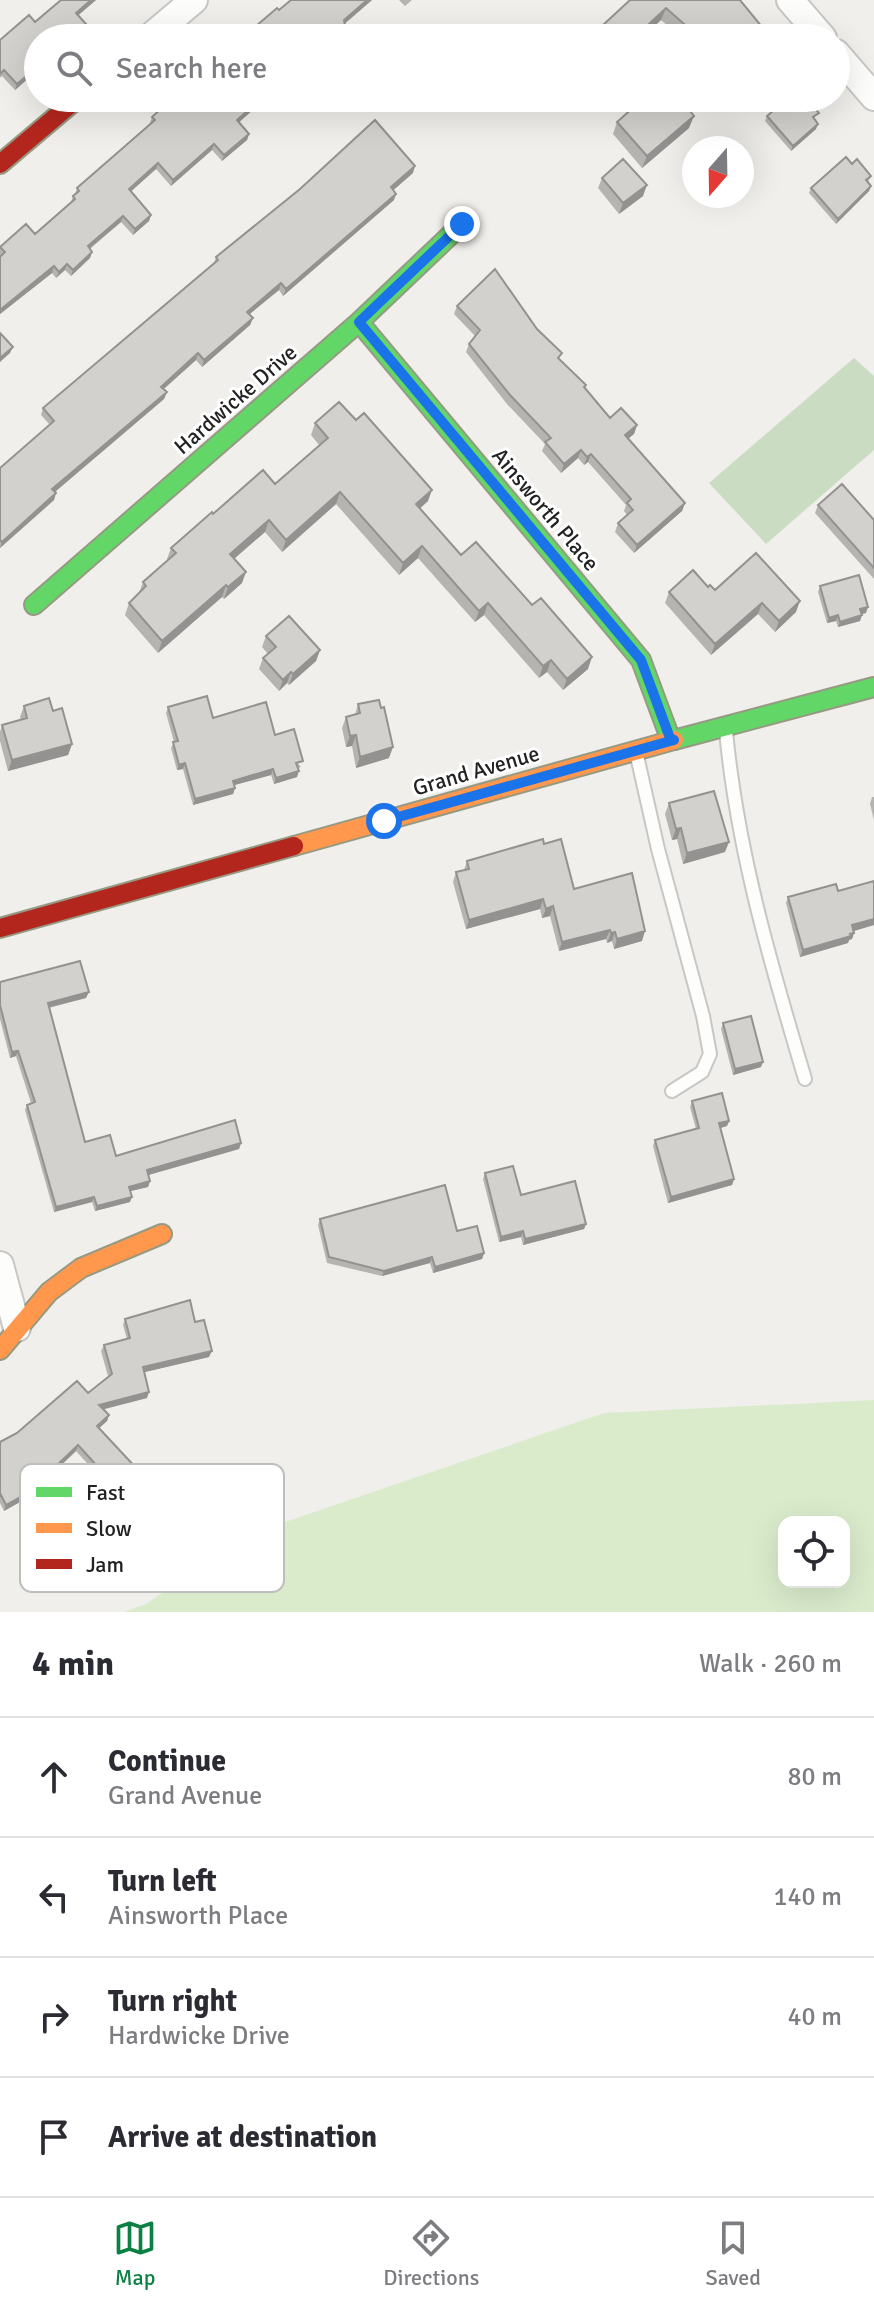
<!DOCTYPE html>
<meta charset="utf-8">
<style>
body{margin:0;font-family:Signika,sans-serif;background:#f7f7f7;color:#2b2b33}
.controls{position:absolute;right:24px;bottom:24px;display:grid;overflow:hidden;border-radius:16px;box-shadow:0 8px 32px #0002}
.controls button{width:72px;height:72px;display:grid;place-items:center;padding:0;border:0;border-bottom:2px solid #e1e1e2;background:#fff;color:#2b2b33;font:40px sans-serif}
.compass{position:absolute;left:682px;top:136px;width:72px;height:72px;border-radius:50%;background:#fff;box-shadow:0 8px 32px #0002;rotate:200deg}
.stop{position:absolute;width:24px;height:24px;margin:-18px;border:6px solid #1a73e8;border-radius:50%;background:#fff}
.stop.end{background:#1a73e8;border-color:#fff;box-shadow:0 2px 8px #0008}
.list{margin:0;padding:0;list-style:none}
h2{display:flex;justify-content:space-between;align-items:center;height:104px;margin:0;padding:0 32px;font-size:34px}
h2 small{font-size:26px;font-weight:400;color:#7c7c81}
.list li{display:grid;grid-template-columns:52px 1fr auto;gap:24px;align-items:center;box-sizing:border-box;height:120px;padding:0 32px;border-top:2px solid #e1e1e2}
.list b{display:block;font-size:30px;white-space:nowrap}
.list p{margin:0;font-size:26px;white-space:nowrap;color:#7c7c81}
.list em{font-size:26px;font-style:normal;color:#7c7c81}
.icon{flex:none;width:44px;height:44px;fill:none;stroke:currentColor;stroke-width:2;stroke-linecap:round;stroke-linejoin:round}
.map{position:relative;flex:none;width:874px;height:1612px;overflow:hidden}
.search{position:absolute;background:#fff;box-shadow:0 8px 32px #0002;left:24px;right:24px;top:24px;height:88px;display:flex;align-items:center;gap:20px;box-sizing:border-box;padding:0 28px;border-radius:44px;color:#7c7c81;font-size:30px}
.sheet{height:584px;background:#fff}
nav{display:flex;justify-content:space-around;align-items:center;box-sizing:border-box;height:112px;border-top:2px solid #e1e1e2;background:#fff;font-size:22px;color:#7c7c81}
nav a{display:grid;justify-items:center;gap:4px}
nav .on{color:#0b8043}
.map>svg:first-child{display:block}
</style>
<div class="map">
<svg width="874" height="1612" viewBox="0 0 874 1612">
<rect width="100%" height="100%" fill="#f0efeb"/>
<path fill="#daebcc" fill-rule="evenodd" d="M874,1400V1612H124L146,1604L250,1534L604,1413ZM784,1522H844V1582H784Z"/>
<path fill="#caddc2" d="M854,358L874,376V450L766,544L709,483Z"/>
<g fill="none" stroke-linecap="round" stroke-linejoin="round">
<defs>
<path id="lane" d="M726,731C737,850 771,965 805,1079
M637,756L658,849L703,1016L710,1054L702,1072L672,1091"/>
<path id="street" d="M790,0L823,38
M149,38L194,0
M836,53L874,97
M0,1265L17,1328"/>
<path id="fast" d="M359,322L641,660L670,738L674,740
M34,605L359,322L462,224
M674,740L874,687"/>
<path id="slow" d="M294,846L674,740
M0,1350L49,1292L81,1268L162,1234"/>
<path id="jam" d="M0,164L78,98
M0,928L294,846"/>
</defs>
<use href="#lane" stroke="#c7c7c5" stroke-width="16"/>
<use href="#street" stroke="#c7c7c5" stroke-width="30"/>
<use href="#fast" stroke="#969a83" stroke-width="22"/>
<use href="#slow" stroke="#969a83" stroke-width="22"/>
<use href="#jam" stroke="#969a83" stroke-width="22"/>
<use href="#lane" stroke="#fdfdfc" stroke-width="12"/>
<use href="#street" stroke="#fdfdfc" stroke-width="26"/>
<use href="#fast" stroke="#63d668" stroke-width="18"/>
<use href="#slow" stroke="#ff974d" stroke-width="18"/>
<use href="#jam" stroke="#b3261e" stroke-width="18"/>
</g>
<path fill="#b5b4b1" d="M61,0H96L78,15L84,29L74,38H38V70L15,90L2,76L0,78V40L35,22Z
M372,0L344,24L342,31L335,38H260L254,32L256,26L279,10Z
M399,0H412L405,6Z
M630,0H740L771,38H682L661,20L642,38H589Z
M173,98H285L273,108L265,99L239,122L249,134L247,140L222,161L212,150L171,186L156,169L131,191L151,215L149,221L133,235L121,222L90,249L92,252L90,258L71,276L65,270L56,278L52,273L0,314V247L35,234L71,202L73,196L75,194L77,188L151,124L150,123L152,117Z
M644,98H690L683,104L689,128L642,168L613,134L617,122Z
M720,98H737L728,107Z
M767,116L817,119L815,120L816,129L791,151L765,121Z
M852,164L871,176L868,182L871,186L869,191L836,224L809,193L811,188Z
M413,173L393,190L394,200L283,296L279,290L249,314L253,318L250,325L202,367L196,360L164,389L167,392L164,399L55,492L54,500L0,548V468L50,425L41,415L43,408L214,263L216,257Z
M602,178L643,196L619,214L598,188Z
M457,306L537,329L560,360L586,385L585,389L610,418L637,425L634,434L628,438L685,503L682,511L634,553L615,532L618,523L627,515L624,511L626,505L588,462L584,465L578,458L561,473L542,451L545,444L507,404L466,352L469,344L475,336L454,314Z
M315,423L428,501L420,508L461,555L588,669L563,690L547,672L539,678L484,615L475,622L418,558L399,575L336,504L282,552L265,532L234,558L242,583L224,599L222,597L158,653L125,615L129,603L139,593L143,582L168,561L167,559L171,548L213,514L275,484L319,445L311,435Z
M818,505L874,520V579L815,513Z
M820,586L866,613L861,614L860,621L838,627L836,621L827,623L818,592Z
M708,587L715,590L796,612L775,632L758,614L711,655L665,603L669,592Z
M266,636L320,650L316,661L289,685L287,683L279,691L259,669L263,658L268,654L262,647Z
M358,704L389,758L356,768L352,746L346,747L342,728L346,717L355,715Z
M24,706L53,711L72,744L68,755L8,771L0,741V732L2,725L21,720L20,717Z
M168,707L213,718L275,735L301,767L298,768L297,777L274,784L271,775L234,785L235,788L233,794L193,805L183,769L177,770L171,748L174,742L166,713Z
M872,797H874V820L870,804Z
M669,803L725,852L683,864L677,839L672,840L665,814Z
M544,844L574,889L642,941L614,949L612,941L607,943L606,939L559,951L550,916L542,918L540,909L466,929L453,882L456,872L464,870L467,861Z
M874,881V925L854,931L852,939L849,940L848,943L800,957L786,903L788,897L838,891Z
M0,982L86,998L49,1008L85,1142L116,1156L241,1143L239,1149L148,1175L150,1181L148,1187L130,1191V1202L95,1211L92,1202L54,1212L25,1110L27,1105L31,1103L16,1056L10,1058L0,1019Z
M723,1023L761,1067L733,1075L721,1029Z
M692,1101L729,1121L727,1126L720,1128L734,1179L732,1185L668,1203L653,1146L655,1140L696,1129L690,1107Z
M485,1173L521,1195L586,1224L584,1229L523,1245L521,1237L499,1242L483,1179Z
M320,1219L457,1231L484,1253L482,1259L433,1273L430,1263L382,1276L327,1263L318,1225Z
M125,1319L195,1322L209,1357L144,1372L147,1398L103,1409L109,1415L107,1421L99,1428L136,1476L116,1495L76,1451L27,1498L4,1511L0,1503V1442L88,1393L108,1376L101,1351L104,1345L127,1339L123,1325Z"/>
<path fill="#949290" d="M91,0H96L74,19L76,13Z
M367,0H372L342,26L344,20Z
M666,8L661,20L642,38H634Z
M86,24L84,29L74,38H70Z
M345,25L342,31L335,38H330Z
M38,66V70L15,90L17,84Z
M262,98H266L235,126L237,120Z
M280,98H285L273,108L276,102Z
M680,98H690L675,111Z
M731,98H737L728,107Z
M694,116L689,128L642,168L647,156Z
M818,124L816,129L791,151L793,146Z
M249,134L247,140L222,161L224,155Z
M214,144L212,150L171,186L173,180Z
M158,163L156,169L127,195L129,189Z
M415,166L413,173L389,194L391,187Z
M647,185L643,196L619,214L623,203Z
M871,186L869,191L836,224L838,219Z
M396,194L394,200L283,296L286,289Z
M151,215L149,221L133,235L135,229Z
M123,216L121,222L85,252L88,246Z
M92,252L90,258L71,276L73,270Z
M67,264L65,270L56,278L59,272Z
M54,266L52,273L0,314V310Z
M281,283L279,290L245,318L247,312Z
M253,318L250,325L202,367L204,360Z
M13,347L10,353L0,362V358Z
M198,353L196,360L159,393L161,387Z
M167,392L164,399L50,496L52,489Z
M637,425L634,434L622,444L625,435Z
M581,450L578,458L561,473L564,464Z
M591,454L588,462L584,465L587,457Z
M432,490L428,501L412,516L416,504Z
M340,492L336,504L282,552L286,540Z
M56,493L54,500L0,548L2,542Z
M685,503L682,511L634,553L637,545Z
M269,520L265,532L226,566L230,554Z
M422,546L418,558L399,575L403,563Z
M246,572L242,583L224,599L228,587Z
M226,585L222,597L158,653L162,641Z
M800,601L796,612L775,632L779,621Z
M488,603L484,615L475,622L479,611Z
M762,603L758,614L711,655L715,644Z
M868,607L866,613L858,615L860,609Z
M838,615L836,621L827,623L829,618Z
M862,615L860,621L838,627L840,622Z
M320,650L316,661L289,685L293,674Z
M592,657L588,669L563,690L567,679Z
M551,660L547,672L539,678L543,666Z
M291,672L287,683L279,691L283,680Z
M356,735L352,746L346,747L350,736Z
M72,744L68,755L8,771L12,760Z
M393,747L389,758L356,768L360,757Z
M185,763L183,769L177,770L179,765Z
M273,769L271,775L231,786L233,781Z
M299,771L297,777L274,784L276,778Z
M235,788L233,794L193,805L195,799Z
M681,828L677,839L672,840L676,829Z
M729,842L725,852L683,864L687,853Z
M543,899L540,909L466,929L469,920Z
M553,906L550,916L542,918L546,909Z
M874,919V925L850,932L852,925Z
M610,930L606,939L559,951L562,942Z
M645,931L642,941L614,949L617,939Z
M615,932L612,941L607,943L611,933Z
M854,933L852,939L849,940L848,943L800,957L803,950Z
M89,992L86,998L46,1008L48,1003Z
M18,1051L16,1056L10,1058L12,1052Z
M763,1062L761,1067L733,1075L735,1069Z
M729,1121L727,1126L717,1129L719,1123Z
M241,1143L239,1149L145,1176L147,1170Z
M734,1179L732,1185L668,1203L671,1197Z
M150,1181L148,1187L127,1192L129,1187Z
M94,1197L92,1202L54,1212L56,1207Z
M132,1197L130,1202L95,1211L97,1206Z
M586,1224L584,1229L523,1245L525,1239Z
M523,1231L521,1237L499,1242L501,1237Z
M484,1253L482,1259L433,1273L435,1267Z
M432,1257L430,1263L382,1276L384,1271Z
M212,1351L209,1357L141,1373L143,1367Z
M149,1392L147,1398L97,1411L99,1405Z
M109,1415L107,1421L95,1432L97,1426Z
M78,1445L76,1451L27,1498L4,1511L6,1505Z
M138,1470L136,1476L116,1495L118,1489Z"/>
<path fill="#d3d1ce" stroke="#949290" stroke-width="2" d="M61,0H91L76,13L86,24L70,38H38V66L17,84L4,70L0,74V40L29,15L35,22Z
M291,0H367L344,20L345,25L330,38H265L266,37L256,26L277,8L279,10Z
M630,0H740L771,38H700L666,8L634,38H589Z
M173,98H262L237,120L249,134L224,155L214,144L173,180L158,163L129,189L151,215L135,229L123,216L88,246L92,252L73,270L67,264L59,272L54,266L0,310V257L5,252L0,247L26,224L35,234L75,199L73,196L79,191L77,188L155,120L152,117Z
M644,98H680L694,116L647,156L617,122Z
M788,98H795L798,101L800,98H806L819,113L813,117L818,124L793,146L767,116Z
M375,120L415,166L391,187L396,194L286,289L281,283L247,312L253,318L204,360L198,353L161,387L167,392L52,489L56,493L2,542L0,540V468L54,421L43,408L218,260L216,257L300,189Z
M846,157L852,164L857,159L871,176L866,180L871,186L838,219L811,188Z
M623,159L647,185L623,203L602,178Z
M495,269L537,329L562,353L558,358L586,385L584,387L610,418L621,408L637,425L625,435L685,503L637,545L618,523L633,510L627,503L631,499L591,454L587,457L581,450L564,464L545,442L551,438L510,395L469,344L480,330L457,306Z
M0,333L13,347L0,358Z
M339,402L356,420L364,413L432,490L416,504L461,555L476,542L532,605L541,598L592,657L567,679L551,660L543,666L488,603L479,611L422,546L403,563L340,492L286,540L269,520L230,554L246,572L228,587L226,585L162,641L129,603L146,586L143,582L176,553L171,548L212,512L213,514L263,470L275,484L328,438L315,423Z
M842,484L874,520V568L818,505Z
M756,553L800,601L779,621L762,603L715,644L669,592L693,570L708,587L710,585L715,590Z
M859,575L868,607L860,609L862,615L840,622L838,615L829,618L820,586Z
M289,616L320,650L293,674L291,672L283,680L263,658L276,647L266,636Z
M207,696L213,718L266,702L275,735L294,729L303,761L296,763L299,771L276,778L273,769L233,781L235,788L195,799L185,763L179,765L173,742L178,741L168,707Z
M49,698L53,711L62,708L72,744L12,760L2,725L27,718L24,706Z
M379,700L381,708L384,707L393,747L360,757L356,735L350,736L346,717L360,713L358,704Z
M714,791L729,842L687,853L681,828L676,829L669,803Z
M543,839L544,844L561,839L574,889L632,873L645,931L617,939L615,932L611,933L610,930L562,942L553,906L546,909L543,899L469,920L456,872L469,869L467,861Z
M874,881V919L852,925L854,933L850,934L851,936L803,950L788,897L836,884L838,891Z
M80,961L89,992L48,1003L85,1142L110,1135L116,1156L235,1120L241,1143L147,1170L150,1181L129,1187L132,1197L97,1206L94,1197L56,1207L27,1105L35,1102L18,1051L12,1052L0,1005V982Z
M751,1016L763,1062L735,1069L723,1023Z
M722,1093L729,1121L719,1123L734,1179L671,1197L655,1140L699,1128L692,1101Z
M513,1166L521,1195L575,1181L586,1224L525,1239L523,1231L501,1237L485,1173Z
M445,1185L457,1231L477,1226L484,1253L435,1267L432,1257L384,1271L329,1257L320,1219Z
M190,1300L195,1322L204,1320L212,1351L143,1367L149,1392L99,1405L109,1415L97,1426L138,1470L118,1489L78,1445L29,1492L6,1505L1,1495L0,1496V1442L17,1433L77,1381L88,1393L112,1374L104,1345L130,1338L125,1319Z"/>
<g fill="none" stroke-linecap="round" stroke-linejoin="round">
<path stroke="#1a73e8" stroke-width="10" d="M384,821L674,740L670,738L641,660L359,322L462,224"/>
</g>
<g text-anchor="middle" stroke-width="6" stroke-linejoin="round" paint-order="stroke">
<g font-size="22" fill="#222" stroke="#fff">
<text transform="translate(235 399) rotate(-41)" y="8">Hardwicke Drive</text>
<text transform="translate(546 509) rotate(50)" y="8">Ainsworth Place</text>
<text transform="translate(476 770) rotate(-16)" y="8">Grand Avenue</text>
</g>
</g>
<rect x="20" y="1464" width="264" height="128" rx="12" fill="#fff" stroke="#bdbdbd" stroke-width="2"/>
<rect x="36" y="1487" width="36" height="10" fill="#63d668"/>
<rect x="36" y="1523" width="36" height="10" fill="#ff974d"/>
<rect x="36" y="1559" width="36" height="10" fill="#b3261e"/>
<g font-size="22" fill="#222">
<text x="86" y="1500">Fast</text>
<text x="86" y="1536">Slow</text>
<text x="86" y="1572">Jam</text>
</g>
</svg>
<div class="controls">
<button><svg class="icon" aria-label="locate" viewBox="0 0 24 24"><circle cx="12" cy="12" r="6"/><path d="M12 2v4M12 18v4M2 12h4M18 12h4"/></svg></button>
</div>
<svg class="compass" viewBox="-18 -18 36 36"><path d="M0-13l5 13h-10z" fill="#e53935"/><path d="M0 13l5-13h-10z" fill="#7c7c81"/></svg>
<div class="stop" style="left:384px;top:821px"></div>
<div class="stop end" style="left:462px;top:224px"></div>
<div class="search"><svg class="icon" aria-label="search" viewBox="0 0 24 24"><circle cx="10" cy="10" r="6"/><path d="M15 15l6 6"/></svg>Search here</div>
</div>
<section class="sheet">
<h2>4 min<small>Walk · 260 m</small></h2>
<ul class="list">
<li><svg class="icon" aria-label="ahead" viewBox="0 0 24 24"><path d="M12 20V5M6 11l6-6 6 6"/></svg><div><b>Continue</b><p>Grand Avenue</p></div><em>80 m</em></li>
<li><svg class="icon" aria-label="left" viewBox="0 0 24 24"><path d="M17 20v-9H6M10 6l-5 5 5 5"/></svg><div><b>Turn left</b><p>Ainsworth Place</p></div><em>140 m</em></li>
<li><svg class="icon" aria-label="right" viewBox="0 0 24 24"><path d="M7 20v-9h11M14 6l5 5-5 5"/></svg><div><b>Turn right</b><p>Hardwicke Drive</p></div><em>40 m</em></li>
<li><svg class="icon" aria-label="arrive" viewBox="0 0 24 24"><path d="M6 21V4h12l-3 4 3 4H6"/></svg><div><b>Arrive at destination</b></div></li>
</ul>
</section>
<nav>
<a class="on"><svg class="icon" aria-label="map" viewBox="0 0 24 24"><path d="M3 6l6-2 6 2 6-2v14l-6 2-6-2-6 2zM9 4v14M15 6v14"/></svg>Map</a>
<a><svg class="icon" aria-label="directions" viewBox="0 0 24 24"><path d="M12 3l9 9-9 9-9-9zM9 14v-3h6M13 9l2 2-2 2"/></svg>Directions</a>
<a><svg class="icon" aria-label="saved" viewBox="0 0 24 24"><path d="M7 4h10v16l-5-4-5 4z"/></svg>Saved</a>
</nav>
